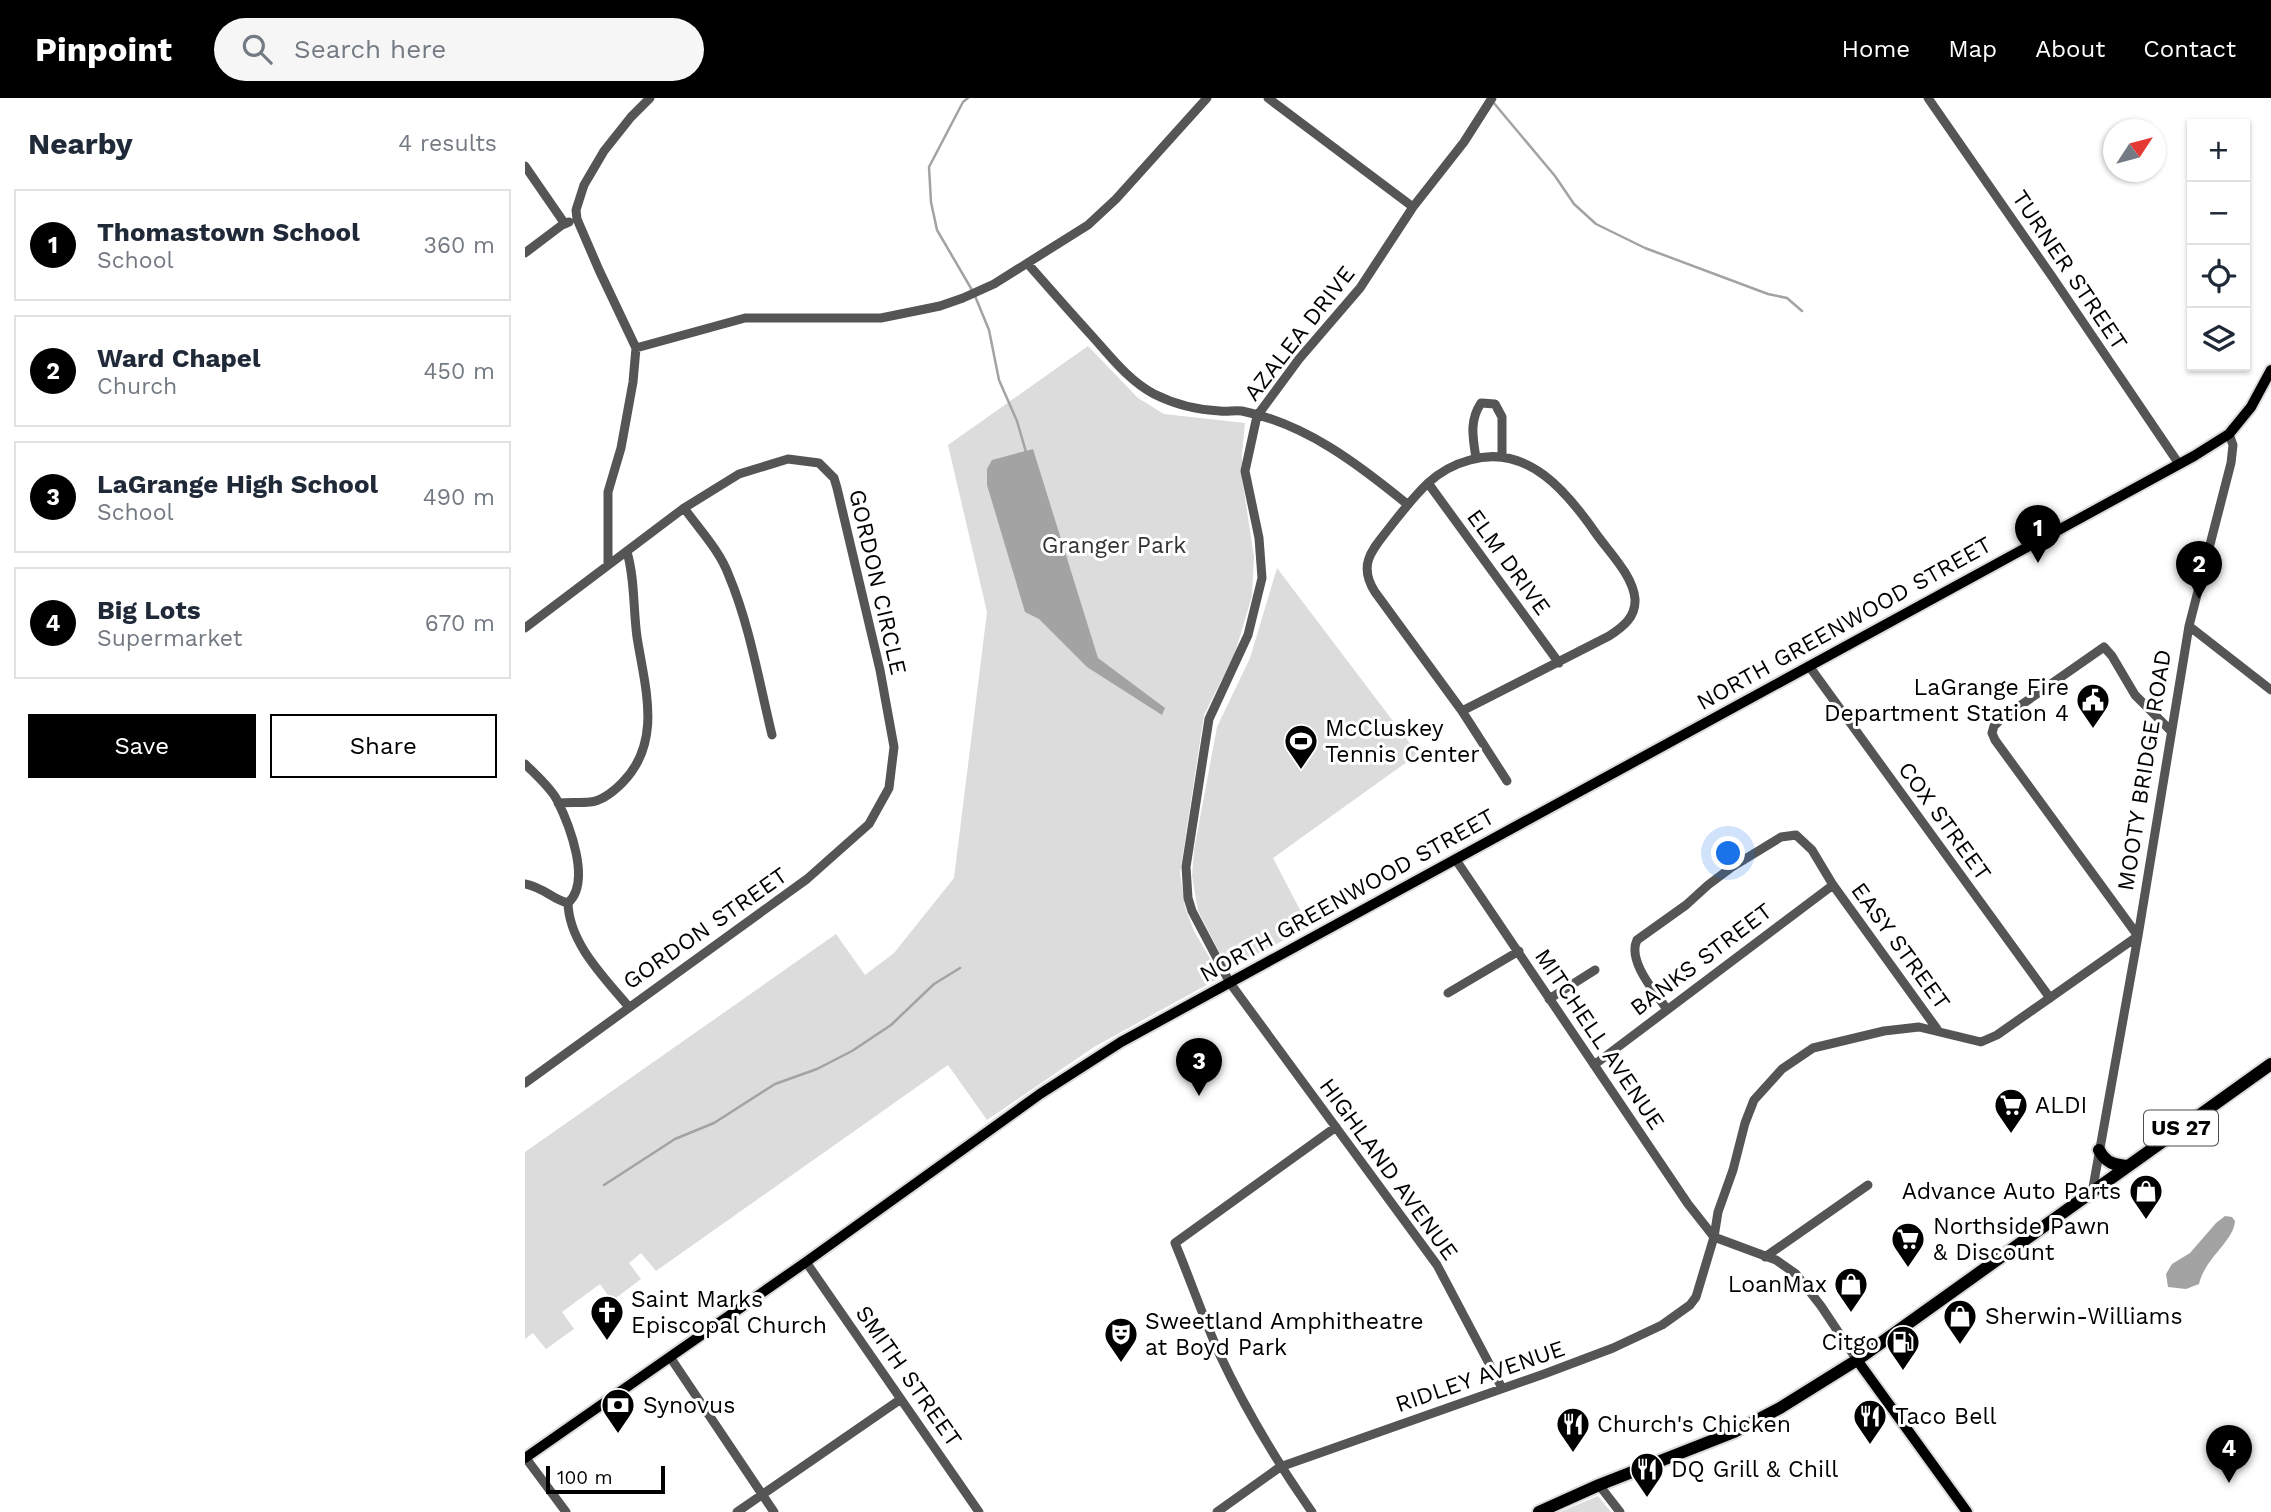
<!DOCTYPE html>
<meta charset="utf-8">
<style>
body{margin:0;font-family:"Work Sans",sans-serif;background:#f6f6f7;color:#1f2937}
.controls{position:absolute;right:21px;top:21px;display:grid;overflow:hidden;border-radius:0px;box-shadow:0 2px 5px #0004}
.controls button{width:63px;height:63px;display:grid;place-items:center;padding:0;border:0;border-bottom:2px solid #e0e1e3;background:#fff;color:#1f2937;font:35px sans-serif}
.compass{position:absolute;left:1578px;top:21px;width:63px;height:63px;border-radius:50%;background:#fff;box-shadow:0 2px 5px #0004;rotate:54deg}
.scale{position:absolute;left:21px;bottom:18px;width:119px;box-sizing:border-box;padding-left:7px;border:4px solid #000;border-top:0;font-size:19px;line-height:24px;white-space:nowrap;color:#000;-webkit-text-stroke:5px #fff;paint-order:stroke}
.you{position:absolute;left:1204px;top:756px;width:24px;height:24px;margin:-18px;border:5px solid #fff;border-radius:50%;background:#1a73e8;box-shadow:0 0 0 10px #1a73e833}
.badge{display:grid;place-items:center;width:46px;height:46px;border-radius:50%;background:#000;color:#fff;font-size:23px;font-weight:700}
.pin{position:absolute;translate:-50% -58px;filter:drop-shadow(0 2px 4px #0008)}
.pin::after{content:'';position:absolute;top:37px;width:24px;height:21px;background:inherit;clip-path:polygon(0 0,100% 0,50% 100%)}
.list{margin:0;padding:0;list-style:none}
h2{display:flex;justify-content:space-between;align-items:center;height:91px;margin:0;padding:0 28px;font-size:30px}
h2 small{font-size:23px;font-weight:400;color:#747a83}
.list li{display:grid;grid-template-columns:46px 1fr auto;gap:21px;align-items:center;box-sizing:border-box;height:112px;margin:0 14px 14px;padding:0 14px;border:2px solid #e0e1e3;border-radius:0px}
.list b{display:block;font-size:26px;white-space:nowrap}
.list p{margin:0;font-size:23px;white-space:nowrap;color:#747a83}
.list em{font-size:23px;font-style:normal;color:#747a83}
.actions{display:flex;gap:14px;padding:21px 28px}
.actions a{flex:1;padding:16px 0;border:2px solid #000;border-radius:0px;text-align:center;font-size:24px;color:#000}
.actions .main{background:#000;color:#fff}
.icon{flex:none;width:38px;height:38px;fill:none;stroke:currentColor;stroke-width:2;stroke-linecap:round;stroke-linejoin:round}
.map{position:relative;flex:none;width:1746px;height:1414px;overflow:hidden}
header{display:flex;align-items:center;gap:42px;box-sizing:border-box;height:98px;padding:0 35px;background:#000;color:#fff}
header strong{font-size:33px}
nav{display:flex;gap:38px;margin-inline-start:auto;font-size:24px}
.search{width:490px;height:63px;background:#f6f6f7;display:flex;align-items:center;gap:18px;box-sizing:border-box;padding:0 24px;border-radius:38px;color:#747a83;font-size:26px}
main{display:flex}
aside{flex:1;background:#fff}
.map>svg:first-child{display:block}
</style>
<header>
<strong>Pinpoint</strong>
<div class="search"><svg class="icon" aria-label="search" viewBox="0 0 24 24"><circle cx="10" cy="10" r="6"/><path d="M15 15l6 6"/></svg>Search here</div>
<nav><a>Home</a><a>Map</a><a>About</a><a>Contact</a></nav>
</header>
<main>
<aside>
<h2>Nearby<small>4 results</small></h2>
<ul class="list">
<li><span class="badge">1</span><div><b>Thomastown School</b><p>School</p></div><em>360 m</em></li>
<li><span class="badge">2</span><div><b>Ward Chapel</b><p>Church</p></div><em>450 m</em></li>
<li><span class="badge">3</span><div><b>LaGrange High School</b><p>School</p></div><em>490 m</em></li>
<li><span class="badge">4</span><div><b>Big Lots</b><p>Supermarket</p></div><em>670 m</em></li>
</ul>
<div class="actions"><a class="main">Save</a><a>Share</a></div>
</aside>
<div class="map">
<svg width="1746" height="1414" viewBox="0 0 1746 1414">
<rect width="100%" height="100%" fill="#fff"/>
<path fill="#dcdcdc" d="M563,248L613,300L639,316L720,325L717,356V380L729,459L727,498L710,555L679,617L655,775L660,809L669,833L696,879L569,949L462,1022L423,967L131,1173L116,1155L104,1165L116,1181L87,1203L75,1186L37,1214L49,1231L21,1251L8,1235L0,1241V1054L311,836L340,877L369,855L429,780L462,514L423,347Z
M752,470L893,656L748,760L784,829L703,871L673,813L667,778L669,752L692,629L725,560Z
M1073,1398L1086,1414H1035Z"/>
<path fill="#a3a3a3" d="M508,351L573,560L640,610L637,617L562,569L514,521L500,514L462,387V371L467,362Z
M1700,1118L1707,1119L1710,1123C1709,1143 1680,1160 1674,1186L1661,1191L1643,1189L1641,1176L1647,1166L1665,1155L1691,1125Z"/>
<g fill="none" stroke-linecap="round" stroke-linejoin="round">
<path stroke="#a3a3a3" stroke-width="2.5" d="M443,0L438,4L404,69L406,104L412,132L447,192
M968,4L1030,78L1049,106L1071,126L1120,150L1243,196L1262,200L1277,213
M450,198L464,232L474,282L492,323L501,354
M79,1087L150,1041L189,1025L250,986L292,971L327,953L366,927L409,886L435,870"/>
<defs>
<path id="major" d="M1332,1262L1442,1414
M0,1360L281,1164L515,996L596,944L1669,358L1704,336L1726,309L1746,272"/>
<path id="highway" d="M1574,1052C1581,1065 1589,1067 1603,1068
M1014,1414L1074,1387L1209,1334L1255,1310L1332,1262L1746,966"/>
</defs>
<use href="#major" stroke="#dbdbdb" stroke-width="14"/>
<use href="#highway" stroke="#dbdbdb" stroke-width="16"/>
<path stroke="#555" stroke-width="9" d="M743,0L888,109
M967,0L939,44L888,109L835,190L774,261L732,318L720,373L734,440L737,480L723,537L684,621L661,769L663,800L667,813L705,885L912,1167L977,1290
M1403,0L1528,180L1654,366
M0,68L40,126
M0,155L37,127L44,124
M503,166C524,190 545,214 567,238C585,258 604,283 629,296C649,306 673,312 695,313C702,314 710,312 717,313C781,326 833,366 882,406
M111,250L220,220H356L415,208L438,200L469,186L563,127L591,101L682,0
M951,360C948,340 944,323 956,305L970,306L977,319V359
M903,385L1034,565
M159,410C174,431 195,453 204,478C225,528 234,584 247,637
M83,467V394L96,350L108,284L111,250L74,172L52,121L51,112L59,87L79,53L106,19L125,0
M1664,528L1746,592
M0,530L159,410L214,376L263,361L294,365L309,380L312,390L355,572L369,649L364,690L344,726L282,781L0,985
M1284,568L1525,900
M937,613L1084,538C1098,529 1111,519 1110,501C1108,478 1085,455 1072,437C1043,395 1003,345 945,362C930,366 915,374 903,385C889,398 877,414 865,429C848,451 832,466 850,494L937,613L982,683
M0,666C11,677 25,689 32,702C44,726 67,784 43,805C44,845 79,879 103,908
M33,705C44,704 55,705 65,704C76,703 89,693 97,685C138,644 120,590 112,539C108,510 110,481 102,454
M931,762L1163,1106L1189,1139L1251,1162L1271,1176L1296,1208L1332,1262
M0,786C20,790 28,802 43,805
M923,895L994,853
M1024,901L1070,872
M1141,910C1130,894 1102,863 1112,842L1161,807L1183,787L1207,769L1256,739L1271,737L1287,752L1308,787L1412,931
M1069,967L1308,787
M1567,1095L1613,838L1664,528L1706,365L1708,347L1704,336
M1240,1159L1343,1087
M281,1164L454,1414
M145,1259L249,1414
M0,1359L41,1414
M1074,1387L1095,1414
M212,1414L376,1301
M692,1414L755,1369L1019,1276L1088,1250L1137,1227L1165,1207L1171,1199L1189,1139L1193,1114L1208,1072L1220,1025L1229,1002L1257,971L1288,950L1359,933L1394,929L1456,944L1472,937L1613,838L1470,642L1467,635L1469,628L1476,621L1579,549L1587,558L1610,597L1645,632
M787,1414C752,1364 720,1311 694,1255C678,1219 665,1181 650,1145L811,1029"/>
<use href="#major" stroke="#000" stroke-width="10"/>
<use href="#highway" stroke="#000" stroke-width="12"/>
</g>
<defs>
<symbol id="civic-pin" viewBox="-11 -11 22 30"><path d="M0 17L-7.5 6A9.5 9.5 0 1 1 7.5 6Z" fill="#000" stroke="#fff"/><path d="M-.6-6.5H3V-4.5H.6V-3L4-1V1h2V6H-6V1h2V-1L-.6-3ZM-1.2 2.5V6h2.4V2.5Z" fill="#fff"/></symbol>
<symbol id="stadium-pin" viewBox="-11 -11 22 30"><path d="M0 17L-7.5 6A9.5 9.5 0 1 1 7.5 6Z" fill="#000" stroke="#fff"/><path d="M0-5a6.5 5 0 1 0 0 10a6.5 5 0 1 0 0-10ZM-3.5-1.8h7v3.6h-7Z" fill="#fff"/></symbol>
<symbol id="supermarket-pin" viewBox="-11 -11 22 30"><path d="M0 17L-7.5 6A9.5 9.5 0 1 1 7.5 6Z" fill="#000" stroke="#fff"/><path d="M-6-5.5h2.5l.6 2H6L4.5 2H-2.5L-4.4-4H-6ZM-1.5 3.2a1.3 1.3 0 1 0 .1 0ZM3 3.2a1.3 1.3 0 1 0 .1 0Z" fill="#fff"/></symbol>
<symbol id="shop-pin" viewBox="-11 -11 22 30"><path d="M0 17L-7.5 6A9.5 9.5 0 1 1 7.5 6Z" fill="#000" stroke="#fff"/><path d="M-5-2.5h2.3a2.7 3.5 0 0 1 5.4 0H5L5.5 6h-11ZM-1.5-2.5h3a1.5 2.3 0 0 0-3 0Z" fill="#fff"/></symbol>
<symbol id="church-pin" viewBox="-11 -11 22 30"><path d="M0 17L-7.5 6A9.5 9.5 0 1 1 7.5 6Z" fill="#000" stroke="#fff"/><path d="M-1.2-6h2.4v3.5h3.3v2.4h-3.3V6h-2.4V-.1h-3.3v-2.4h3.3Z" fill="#fff"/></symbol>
<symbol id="theatre-pin" viewBox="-11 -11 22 30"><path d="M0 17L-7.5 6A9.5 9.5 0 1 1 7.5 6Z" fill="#000" stroke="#fff"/><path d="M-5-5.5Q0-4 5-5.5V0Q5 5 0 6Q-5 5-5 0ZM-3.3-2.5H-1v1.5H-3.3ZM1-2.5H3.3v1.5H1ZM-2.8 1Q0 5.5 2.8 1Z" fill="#fff"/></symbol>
<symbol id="fuel-pin" viewBox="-11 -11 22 30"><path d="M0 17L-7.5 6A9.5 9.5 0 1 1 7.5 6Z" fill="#000" stroke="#fff"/><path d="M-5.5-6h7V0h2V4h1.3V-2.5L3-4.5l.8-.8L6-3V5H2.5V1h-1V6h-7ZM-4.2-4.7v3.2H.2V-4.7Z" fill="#fff"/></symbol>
<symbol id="bank-pin" viewBox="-11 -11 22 30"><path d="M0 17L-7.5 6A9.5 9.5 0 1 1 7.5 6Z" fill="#000" stroke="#fff"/><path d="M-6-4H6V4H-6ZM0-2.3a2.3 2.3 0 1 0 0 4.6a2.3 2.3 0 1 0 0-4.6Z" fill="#fff"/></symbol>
<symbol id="restaurant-pin" viewBox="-11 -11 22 30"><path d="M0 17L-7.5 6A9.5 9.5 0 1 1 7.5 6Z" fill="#000" stroke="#fff"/><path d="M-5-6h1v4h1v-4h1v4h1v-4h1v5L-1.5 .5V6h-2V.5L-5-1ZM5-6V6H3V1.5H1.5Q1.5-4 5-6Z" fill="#fff"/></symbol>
</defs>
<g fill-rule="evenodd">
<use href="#civic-pin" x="1549" y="583" width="38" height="52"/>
<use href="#stadium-pin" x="757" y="624" width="38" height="52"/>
<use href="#supermarket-pin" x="1467" y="988" width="38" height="52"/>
<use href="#shop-pin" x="1602" y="1074" width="38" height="52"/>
<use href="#supermarket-pin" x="1364" y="1122" width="38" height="52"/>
<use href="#shop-pin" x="1307" y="1167" width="38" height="52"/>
<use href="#church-pin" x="63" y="1195" width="38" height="52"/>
<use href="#shop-pin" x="1416" y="1199" width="38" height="52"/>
<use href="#theatre-pin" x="577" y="1217" width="38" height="52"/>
<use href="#fuel-pin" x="1359" y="1225" width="38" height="52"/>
<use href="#bank-pin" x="74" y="1288" width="38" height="52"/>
<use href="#restaurant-pin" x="1326" y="1299" width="38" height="52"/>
<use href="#restaurant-pin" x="1029" y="1307" width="38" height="52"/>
<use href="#restaurant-pin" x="1103" y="1352" width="38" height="52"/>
</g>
<g text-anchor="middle" stroke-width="6" stroke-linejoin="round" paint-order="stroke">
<rect fill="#fff" stroke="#4c4c4c" stroke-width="2" x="1619" y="1012.5" width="74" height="35" rx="5"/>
<g font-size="21" font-weight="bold" fill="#000">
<text x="1656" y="1037">US 27</text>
</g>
<g font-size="23" fill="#000" stroke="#fff">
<text transform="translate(1545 172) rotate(56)" y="8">TURNER STREET</text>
<text transform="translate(774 235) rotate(-52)" y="8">AZALEA DRIVE</text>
<text transform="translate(984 464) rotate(54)" y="8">ELM DRIVE</text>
<text transform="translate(353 484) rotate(77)" y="8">GORDON CIRCLE</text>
<text transform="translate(1319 525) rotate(-29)" y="8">NORTH GREENWOOD STREET</text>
<text transform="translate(1619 672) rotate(-81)" y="8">MOOTY BRIDGE ROAD</text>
<text transform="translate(1420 723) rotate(54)" y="8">COX STREET</text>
<text transform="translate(822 797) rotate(-29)" y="8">NORTH GREENWOOD STREET</text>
<text transform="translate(180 830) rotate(-35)" y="8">GORDON STREET</text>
<text transform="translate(1376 848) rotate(54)" y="8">EASY STREET</text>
<text transform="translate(1176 861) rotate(-37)" y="8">BANKS STREET</text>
<text transform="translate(1075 941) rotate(56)" y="8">MITCHELL AVENUE</text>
<text transform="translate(864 1071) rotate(54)" y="8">HIGHLAND AVENUE</text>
<text transform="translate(384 1278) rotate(55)" y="8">SMITH STREET</text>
<text transform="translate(955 1278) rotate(-19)" y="8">RIDLEY AVENUE</text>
</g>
<g font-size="23" fill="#333" stroke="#fff">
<text x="589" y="455">Granger Park</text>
</g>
<g font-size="23" fill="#000" stroke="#fff" text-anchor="start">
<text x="1544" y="597" text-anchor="end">LaGrange Fire<tspan x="1544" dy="26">Department Station 4</tspan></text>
<text x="800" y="638">McCluskey<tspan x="800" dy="26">Tennis Center</tspan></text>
<text x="1510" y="1015">ALDI</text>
<text x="1596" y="1101" text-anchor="end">Advance Auto Parts</text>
<text x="1408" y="1136">Northside Pawn<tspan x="1408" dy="26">&amp; Discount</tspan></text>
<text x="1302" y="1194" text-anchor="end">LoanMax</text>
<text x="106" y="1209">Saint Marks<tspan x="106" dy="26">Episcopal Church</tspan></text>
<text x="1460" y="1226">Sherwin-Williams</text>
<text x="620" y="1231">Sweetland Amphitheatre<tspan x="620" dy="26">at Boyd Park</tspan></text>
<text x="1354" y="1252" text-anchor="end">Citgo</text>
<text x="118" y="1315">Synovus</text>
<text x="1370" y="1326">Taco Bell</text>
<text x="1072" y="1334">Church's Chicken</text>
<text x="1146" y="1379">DQ Grill &amp; Chill</text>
</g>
</g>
</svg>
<div class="controls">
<button>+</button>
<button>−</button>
<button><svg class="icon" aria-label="locate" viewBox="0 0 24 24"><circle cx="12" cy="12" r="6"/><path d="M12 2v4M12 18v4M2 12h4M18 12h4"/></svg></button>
<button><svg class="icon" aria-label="layers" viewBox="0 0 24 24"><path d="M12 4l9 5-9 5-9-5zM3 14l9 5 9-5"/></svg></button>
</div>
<svg class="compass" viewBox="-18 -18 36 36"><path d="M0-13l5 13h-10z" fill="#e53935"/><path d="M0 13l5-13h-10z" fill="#747a83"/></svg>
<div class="scale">100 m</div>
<div class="you"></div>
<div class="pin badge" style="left:1513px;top:465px">1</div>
<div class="pin badge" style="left:1674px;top:501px">2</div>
<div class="pin badge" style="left:674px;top:998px">3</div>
<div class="pin badge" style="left:1704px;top:1385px">4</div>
</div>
</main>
